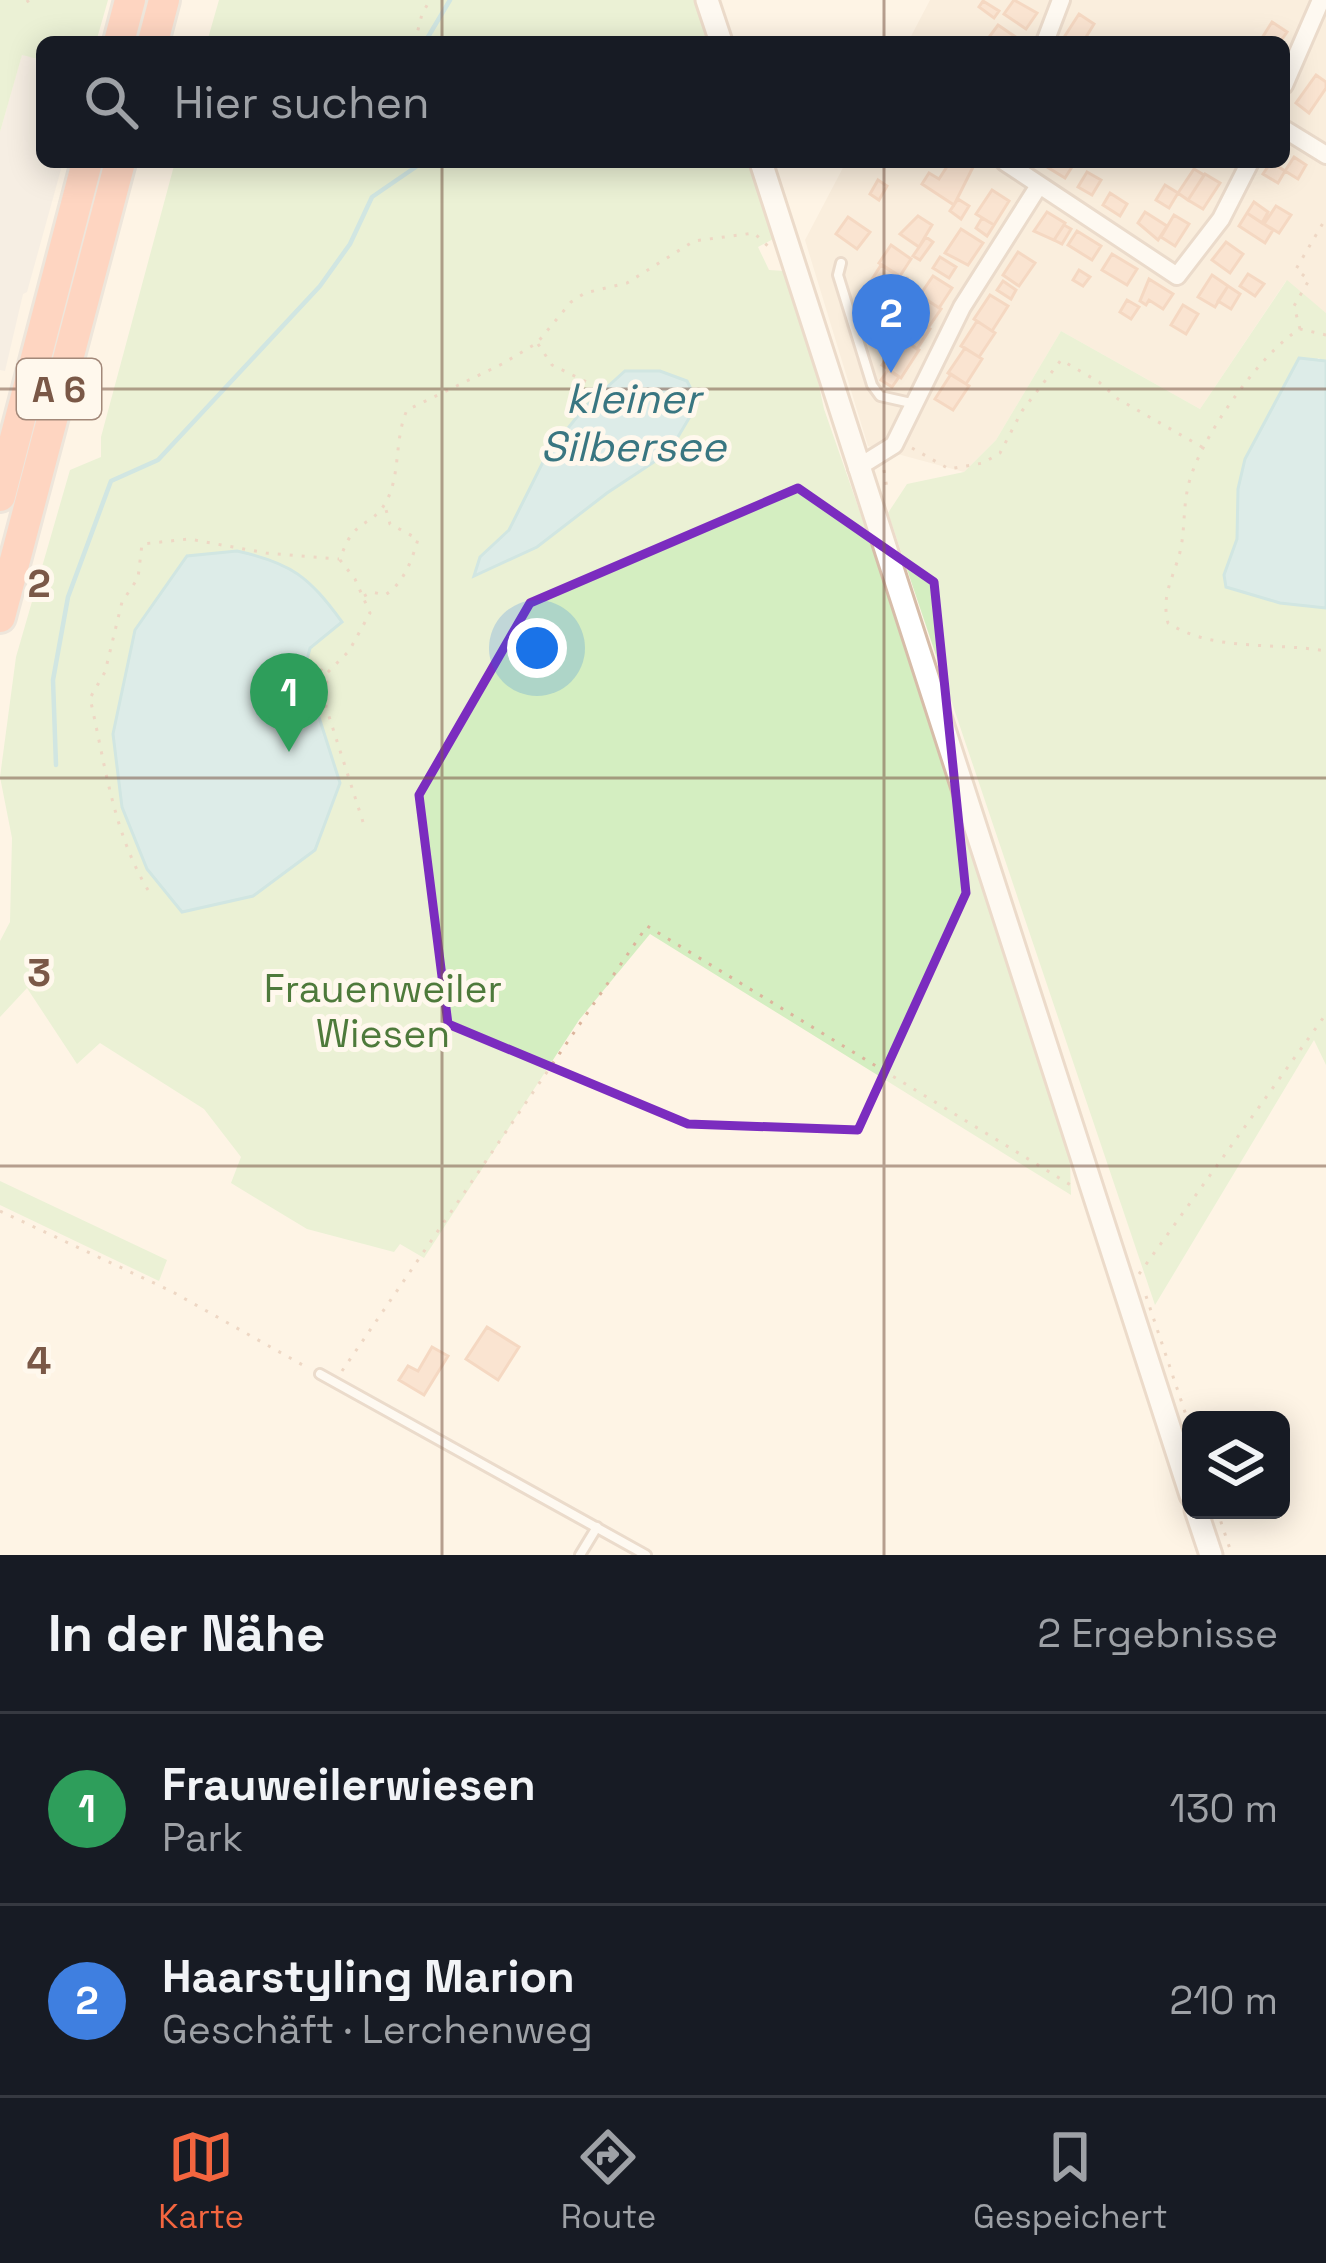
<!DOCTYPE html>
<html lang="de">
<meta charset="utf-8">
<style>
body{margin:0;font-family:"Space Grotesk",sans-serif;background:#242831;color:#f1f3f6}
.controls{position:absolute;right:36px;bottom:36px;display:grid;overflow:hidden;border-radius:18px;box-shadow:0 6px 30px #0003}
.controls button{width:108px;height:108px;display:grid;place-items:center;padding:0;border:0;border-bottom:3px solid #363941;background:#171b24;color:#f1f3f6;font:60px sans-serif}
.you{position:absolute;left:537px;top:648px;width:42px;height:42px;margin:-30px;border:9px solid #fff;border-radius:50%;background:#1a73e8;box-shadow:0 0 0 18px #1a73e833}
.badge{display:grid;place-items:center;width:78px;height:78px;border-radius:50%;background:#f3653f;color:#fff;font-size:39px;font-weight:700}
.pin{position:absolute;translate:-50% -99px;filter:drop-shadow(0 3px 6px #0008)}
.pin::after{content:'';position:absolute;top:63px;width:42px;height:36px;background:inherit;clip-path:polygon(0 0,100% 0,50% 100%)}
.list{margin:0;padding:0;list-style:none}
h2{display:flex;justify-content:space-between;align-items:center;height:156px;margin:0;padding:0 48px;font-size:51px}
h2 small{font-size:39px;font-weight:400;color:#9ea1a6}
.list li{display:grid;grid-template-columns:78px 1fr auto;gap:36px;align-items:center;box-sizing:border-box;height:192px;padding:0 48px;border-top:3px solid #363941}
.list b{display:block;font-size:45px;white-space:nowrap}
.list p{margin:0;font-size:39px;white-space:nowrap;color:#9ea1a6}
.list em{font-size:39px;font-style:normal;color:#9ea1a6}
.icon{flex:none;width:66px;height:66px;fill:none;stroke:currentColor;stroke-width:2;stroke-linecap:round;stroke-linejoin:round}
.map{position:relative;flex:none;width:1326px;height:1555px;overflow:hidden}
.search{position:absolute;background:#171b24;box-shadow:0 6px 30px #0003;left:36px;right:36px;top:36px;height:132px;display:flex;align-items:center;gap:30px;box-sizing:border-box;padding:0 42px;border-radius:18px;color:#9ea1a6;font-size:45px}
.sheet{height:540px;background:#171b24}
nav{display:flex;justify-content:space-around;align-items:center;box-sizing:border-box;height:168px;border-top:3px solid #363941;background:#171b24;font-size:33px;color:#9ea1a6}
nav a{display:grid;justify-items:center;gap:6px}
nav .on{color:#f3653f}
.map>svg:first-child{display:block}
</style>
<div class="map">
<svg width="1326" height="1555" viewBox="0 0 1326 1555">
<rect width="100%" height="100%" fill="#fef4e5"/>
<path fill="#f7e6d2" d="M930,0H1326V313L1286,281L1200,409L1061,331L996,440L964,472L868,446L805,240L846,162H1284V42H908Z"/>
<path fill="#eee6df" d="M22,54L42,60V162H63L27,292L23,294L5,371L0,370V132Z"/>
<path fill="#d4eec1" d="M0,0H108L96,42H42V60L22,55L0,132Z
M219,0H697L711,42H207Z
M175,162H750L775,238L758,247L769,270L784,271L815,367L824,409L901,630L1070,1161L1071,1195L650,934L579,1020L424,1258L400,1244L394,1252L307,1229L231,1183L241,1157L204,1109L100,1043L77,1064L27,988L0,1017V941L10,922L12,838L0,777L16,657L70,470L101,457V437Z
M1287,280L1326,313V361L1318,358L1238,489L1237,540L1224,575L1227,588L1280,603L1326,608V1065L1314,1040L1155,1305L888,513L907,484L964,472L996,440L1061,331L1200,409Z
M0,1181L167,1260L159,1281L0,1205Z"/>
<path fill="#b7e3ea" stroke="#9cd4dd" stroke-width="3" d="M1299,358L1326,361V608L1280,603L1226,587L1224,575L1237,539L1238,489L1245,459Z
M625,371H660L687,381L698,403L669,452L607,493L537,547L474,576L480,557L509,530L547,454L585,407Z
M237,551C292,563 309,577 342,622L310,648L300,686L317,711L340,783L315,850L253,896L182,912L147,869L122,807L113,734L135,630L187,556Z"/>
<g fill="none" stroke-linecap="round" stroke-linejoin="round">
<path stroke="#9cd4dd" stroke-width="4.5" d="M425,42L450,0
M56,765L53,680L68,597L111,481L158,460L320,286L350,244L372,197L423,162"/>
</g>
<path fill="#f6d1b9" stroke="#ebb798" stroke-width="3" d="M1014,0L1037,13L1026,29L1004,14Z
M983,1L999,11L994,18L979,7Z
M1079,14L1094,24L1083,42H1061Z
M1272,22L1287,32L1280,42L1262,38Z
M998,25L1023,42L987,40Z
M1316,75L1326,82V88L1309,113L1296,103Z
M1294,157L1306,165L1298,179L1285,171Z
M950,162H965L973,167L954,205L922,184L929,173L939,179Z
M1050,162H1075L1065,178L1047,167Z
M1271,162L1285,171L1278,183L1263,174Z
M1194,169L1204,175L1188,200L1178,193Z
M1087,172L1101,180L1092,195L1078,187Z
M1205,174L1220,183L1203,209L1188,200Z
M878,180L887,186L879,200L870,194Z
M1165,185L1178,193L1169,208L1156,200Z
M992,190L1009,201L994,225L976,214Z
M1110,193L1127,204L1120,216L1103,205Z
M958,199L969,206L961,219L950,211Z
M1254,202L1268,212L1262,223L1247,213Z
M1276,206L1291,215L1279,233L1264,224Z
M1047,212L1065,223L1054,240L1034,231Z
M1145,212L1167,226L1158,240L1138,223Z
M1247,213L1273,230L1265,243L1239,226Z
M1174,215L1189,224L1175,246L1161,237Z
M918,216L932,225L919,247L900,234Z
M848,217L870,232L857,249L836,234Z
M982,218L994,225L987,236L976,228Z
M1064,225L1071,229L1062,244L1054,240Z
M961,229L983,243L968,265L945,253Z
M1077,231L1101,246L1092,260L1068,245Z
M926,237L933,242L920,260L913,256Z
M1226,242L1243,254L1230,273L1212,260Z
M891,245L911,259L900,276L879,263Z
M1018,252L1035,263L1019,286L1003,275Z
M1112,254L1137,269L1127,285L1102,270Z
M940,257L956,267L949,278L933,268Z
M881,265L900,277L888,296L869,284Z
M1079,270L1090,277L1083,286L1073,280Z
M1248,274L1264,284L1255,296L1240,286Z
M1212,275L1228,286L1215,307L1198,297Z
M933,276L952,288L939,308L920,295Z
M1149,279L1173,294L1163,309L1149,300L1146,305L1140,301Z
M1003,281L1016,290L1011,299L997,290Z
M870,285L889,297L876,317L858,305Z
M1228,286L1240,294L1231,309L1218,301Z
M990,295L1008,306L992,331L974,319Z
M922,297L941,309L928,328L909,316Z
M1127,300L1139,307L1131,319L1120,312Z
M1183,305L1198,314L1186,334L1171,325Z
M911,317L930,329L917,349L899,336Z
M977,321L995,333L979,357L961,346Z
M900,337L919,350L901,378L882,365Z
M965,348L982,359L966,384L948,373Z
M888,370L899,377L892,387L881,380Z
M951,374L969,386L953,410L935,399Z
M487,1327L519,1347L498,1380L466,1359Z
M432,1347L448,1356L424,1395L399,1380L408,1366L418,1371Z"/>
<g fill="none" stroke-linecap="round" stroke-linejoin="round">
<defs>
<path id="service" d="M841,263L838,275L872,385L880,396L911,403
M320,1374L646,1555
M580,1555L597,1527"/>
<path id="minor" d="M1045,42L1061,0
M1284,85L1321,0
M1284,129L1326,155
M1005,162L1177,276L1221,219L1250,162
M857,468L894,445L962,307L1038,187"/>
<path id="secondary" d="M707,0L721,42
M761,162L1191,1495
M1196,1510L1211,1555"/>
<path id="motorway" d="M119,42L130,0
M153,42L164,0
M0,496L87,162
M0,617L120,162"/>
</defs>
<use href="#service" stroke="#d4bdac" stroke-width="14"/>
<use href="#minor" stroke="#d4bdac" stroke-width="22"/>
<use href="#secondary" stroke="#d7bda9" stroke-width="27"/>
<use href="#motorway" stroke="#dcd4cf" stroke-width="36"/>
<path stroke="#dcb49c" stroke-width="3" stroke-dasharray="3 9" stroke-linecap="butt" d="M27,0L32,8
M415,42L422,14L430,0
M1300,329L1294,306L1309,280L1296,269L1326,218
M1326,335L1300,329C1261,352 1197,442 1188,487C1183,508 1185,531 1180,552C1173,579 1161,595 1168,623C1213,652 1275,642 1326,651
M867,339L908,277
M538,344L552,365L593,385
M912,448L949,469L983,463L1000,453L1022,411L1061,360L1099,382L1118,399L1202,447
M884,470L887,489
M364,596L372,592L385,595C404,583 412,560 418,539L390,524L385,506
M309,664L325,672
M363,822L326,707L327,673L349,651L370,613L355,579L340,560C353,516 371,529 386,502C401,475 394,439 407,410L502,364L537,343L571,302L585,293L627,283L694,241L754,233L771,249
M148,890C113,832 105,764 90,698L105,672L122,602L138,578L142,544L189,539L266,553L339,559
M0,1211L171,1291L308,1368
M1139,1274L1326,1014
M1146,1296L1191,1430
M342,1371L647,926L1074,1187
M1217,1510L1232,1555"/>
<use href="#service" stroke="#fff" stroke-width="8"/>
<use href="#minor" stroke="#fff" stroke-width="16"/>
<use href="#secondary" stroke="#fff" stroke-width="21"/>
<use href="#motorway" stroke="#feb096" stroke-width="30"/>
</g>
<path d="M0 0H1326V1555H0ZM798,488L934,582L966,893L858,1130L688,1124L448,1024L419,795L530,603Z" fill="#fef4e5" fill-opacity=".55" fill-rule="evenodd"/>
<path fill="none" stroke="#7b2cbf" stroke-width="9" stroke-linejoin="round" d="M798,488L934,582L966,893L858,1130L688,1124L448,1024L419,795L530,603Z"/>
<path fill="none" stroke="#7a5847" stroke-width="3" stroke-opacity="0.55" d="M442,0V42M884,0V42M442,162V1555M884,162V1555M0,389H1326M0,778H1326M0,1166H1326"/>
<g text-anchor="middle" stroke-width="10" stroke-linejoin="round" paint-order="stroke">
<rect fill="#fff8ed" stroke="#a28879" stroke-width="3" x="17" y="359" width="84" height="60" rx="9"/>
<g font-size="36" font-weight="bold" fill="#7a5847">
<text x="59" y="402">A 6</text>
</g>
<g font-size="39" fill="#4e7a3b" stroke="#fff8ed">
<text x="383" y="1002">Frauenweiler<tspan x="383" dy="45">Wiesen</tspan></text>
</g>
<g font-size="42" font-style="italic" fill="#397681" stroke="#fff8ed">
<text x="633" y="413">kleiner<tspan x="633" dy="48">Silbersee</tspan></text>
</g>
</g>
<g font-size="39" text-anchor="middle" font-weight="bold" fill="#7a5847" stroke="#fff8ed" stroke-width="10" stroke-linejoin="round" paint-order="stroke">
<text x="39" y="597">2</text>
<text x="39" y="986">3</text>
<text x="39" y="1374">4</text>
</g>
</svg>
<div class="controls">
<button><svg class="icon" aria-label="layers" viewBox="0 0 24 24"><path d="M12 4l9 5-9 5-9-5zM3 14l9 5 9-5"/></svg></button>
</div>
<div class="you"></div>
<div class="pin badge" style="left:289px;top:752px;background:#2e9e5b">1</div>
<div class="pin badge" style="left:891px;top:373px;background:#3f7fe0">2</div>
<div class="search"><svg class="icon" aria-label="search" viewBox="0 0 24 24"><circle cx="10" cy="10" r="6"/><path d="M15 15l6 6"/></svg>Hier suchen</div>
</div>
<section class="sheet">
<h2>In der Nähe<small>2 Ergebnisse</small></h2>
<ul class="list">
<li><span class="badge" style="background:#2e9e5b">1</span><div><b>Frauweilerwiesen</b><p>Park</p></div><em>130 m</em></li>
<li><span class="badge" style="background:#3f7fe0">2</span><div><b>Haarstyling Marion</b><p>Geschäft · Lerchenweg</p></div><em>210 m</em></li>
</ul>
</section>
<nav>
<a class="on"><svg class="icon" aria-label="map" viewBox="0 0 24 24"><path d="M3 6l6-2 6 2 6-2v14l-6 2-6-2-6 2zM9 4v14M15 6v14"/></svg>Karte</a>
<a><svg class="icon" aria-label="directions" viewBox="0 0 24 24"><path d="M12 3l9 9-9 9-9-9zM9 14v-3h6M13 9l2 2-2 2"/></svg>Route</a>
<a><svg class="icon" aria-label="saved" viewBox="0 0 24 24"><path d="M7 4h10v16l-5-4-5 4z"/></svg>Gespeichert</a>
</nav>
